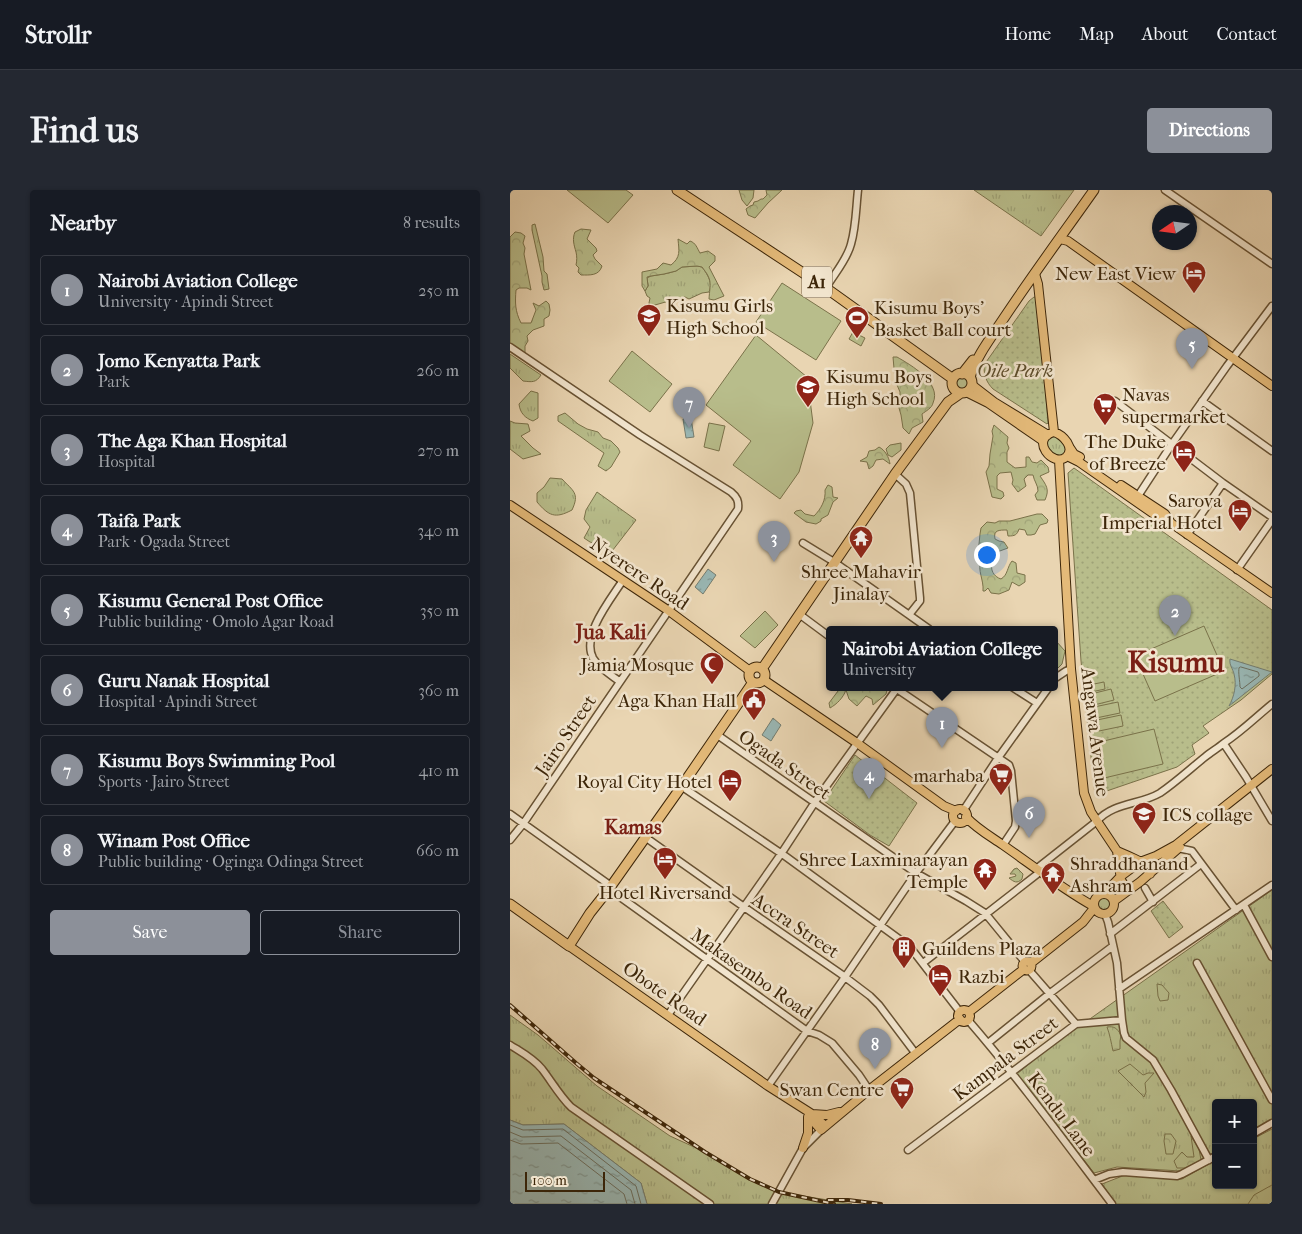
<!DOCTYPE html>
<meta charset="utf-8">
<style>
body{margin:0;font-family:"IM FELL French Canon",serif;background:#242831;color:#f1f3f6}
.controls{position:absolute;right:15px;bottom:15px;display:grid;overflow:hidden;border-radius:5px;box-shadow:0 1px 4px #0004}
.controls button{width:45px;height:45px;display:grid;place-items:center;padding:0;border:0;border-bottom:1px solid #363941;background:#171b24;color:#f1f3f6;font:25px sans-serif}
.compass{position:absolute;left:642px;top:15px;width:45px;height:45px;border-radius:50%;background:#171b24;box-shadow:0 1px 4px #0004;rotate:257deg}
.scale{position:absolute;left:15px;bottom:12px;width:80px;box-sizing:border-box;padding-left:5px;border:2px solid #3d2609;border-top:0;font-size:14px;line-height:18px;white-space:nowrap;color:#3d2609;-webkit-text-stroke:4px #f1e4cd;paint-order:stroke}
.you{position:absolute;left:476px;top:364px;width:18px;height:18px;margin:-12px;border:4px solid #fff;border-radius:50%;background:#1a73e8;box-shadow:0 0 0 8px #1a73e833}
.badge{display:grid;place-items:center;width:32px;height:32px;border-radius:50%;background:#8c9099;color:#fff;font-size:16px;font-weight:700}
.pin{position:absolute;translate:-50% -41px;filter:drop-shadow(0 1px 2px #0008)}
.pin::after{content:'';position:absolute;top:26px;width:18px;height:15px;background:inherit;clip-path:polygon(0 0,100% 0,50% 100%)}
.popup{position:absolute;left:316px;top:436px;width:232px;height:65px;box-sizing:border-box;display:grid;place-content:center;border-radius:5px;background:#171b24;filter:drop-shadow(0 1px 4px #0005);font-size:16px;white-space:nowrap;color:#9ea1a6}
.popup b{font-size:19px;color:#f1f3f6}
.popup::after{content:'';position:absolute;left:50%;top:100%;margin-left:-10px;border:10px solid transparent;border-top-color:#171b24}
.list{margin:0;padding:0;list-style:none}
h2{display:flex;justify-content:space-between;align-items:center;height:65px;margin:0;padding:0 20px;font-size:21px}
h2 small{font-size:16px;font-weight:400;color:#9ea1a6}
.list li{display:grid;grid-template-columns:32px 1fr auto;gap:15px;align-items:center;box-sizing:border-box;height:70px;margin:0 10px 10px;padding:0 10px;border:1px solid #363941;border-radius:5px}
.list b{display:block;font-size:19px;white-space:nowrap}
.list p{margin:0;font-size:16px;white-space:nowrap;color:#9ea1a6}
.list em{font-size:16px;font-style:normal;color:#9ea1a6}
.actions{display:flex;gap:10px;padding:15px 20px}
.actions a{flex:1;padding:11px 0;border:1px solid #8c9099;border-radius:5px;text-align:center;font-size:18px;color:#8c9099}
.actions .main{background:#8c9099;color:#fff}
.map{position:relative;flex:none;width:762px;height:1014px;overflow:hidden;border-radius:5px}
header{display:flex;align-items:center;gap:30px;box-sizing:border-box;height:70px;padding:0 25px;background:#171b24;border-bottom:1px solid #363941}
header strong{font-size:24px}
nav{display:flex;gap:28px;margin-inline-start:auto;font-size:18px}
.intro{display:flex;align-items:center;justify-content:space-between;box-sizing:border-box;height:120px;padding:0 30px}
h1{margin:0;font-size:35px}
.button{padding:12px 22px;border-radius:5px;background:#8c9099;color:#fff;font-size:18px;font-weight:700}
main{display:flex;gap:30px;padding:0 30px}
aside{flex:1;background:#171b24;border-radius:5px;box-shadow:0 1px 4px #0004}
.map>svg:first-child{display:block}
</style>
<header>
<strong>Strollr</strong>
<nav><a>Home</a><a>Map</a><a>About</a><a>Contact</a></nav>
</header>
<div class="intro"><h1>Find us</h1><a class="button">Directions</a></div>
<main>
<aside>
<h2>Nearby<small>8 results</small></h2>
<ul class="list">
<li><span class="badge">1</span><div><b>Nairobi Aviation College</b><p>University · Apindi Street</p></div><em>250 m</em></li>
<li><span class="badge">2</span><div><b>Jomo Kenyatta Park</b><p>Park</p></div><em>260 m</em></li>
<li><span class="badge">3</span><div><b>The Aga Khan Hospital</b><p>Hospital</p></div><em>270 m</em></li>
<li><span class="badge">4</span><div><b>Taifa Park</b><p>Park · Ogada Street</p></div><em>340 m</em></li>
<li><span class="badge">5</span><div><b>Kisumu General Post Office</b><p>Public building · Omolo Agar Road</p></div><em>350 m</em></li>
<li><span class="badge">6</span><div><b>Guru Nanak Hospital</b><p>Hospital · Apindi Street</p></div><em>360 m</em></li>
<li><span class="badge">7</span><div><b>Kisumu Boys Swimming Pool</b><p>Sports · Jairo Street</p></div><em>410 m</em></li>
<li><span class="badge">8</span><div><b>Winam Post Office</b><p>Public building · Oginga Odinga Street</p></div><em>660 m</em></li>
</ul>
<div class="actions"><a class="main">Save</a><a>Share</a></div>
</aside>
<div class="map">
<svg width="762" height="1014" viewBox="0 0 762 1014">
<defs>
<pattern id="grass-tufts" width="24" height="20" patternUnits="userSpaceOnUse" patternTransform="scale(1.25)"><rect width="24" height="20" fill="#b8bd8b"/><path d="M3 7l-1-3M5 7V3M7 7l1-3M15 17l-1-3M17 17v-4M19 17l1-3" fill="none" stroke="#9fa277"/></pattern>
<pattern id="forest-crowns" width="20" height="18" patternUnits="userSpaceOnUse" patternTransform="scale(1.25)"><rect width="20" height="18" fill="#b8bd8b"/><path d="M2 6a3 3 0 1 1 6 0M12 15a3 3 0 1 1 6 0" fill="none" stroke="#9fa277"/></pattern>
<pattern id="park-dots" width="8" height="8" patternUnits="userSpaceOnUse" patternTransform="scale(1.25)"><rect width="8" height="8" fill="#b8bd8b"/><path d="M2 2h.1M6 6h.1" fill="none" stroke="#9fa277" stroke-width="1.8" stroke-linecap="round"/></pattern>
<pattern id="water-ripples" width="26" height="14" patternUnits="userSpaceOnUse" patternTransform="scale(1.25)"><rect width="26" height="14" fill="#99b7b4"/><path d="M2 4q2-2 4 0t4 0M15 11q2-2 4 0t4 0" fill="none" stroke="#7e9591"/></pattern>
</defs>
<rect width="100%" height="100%" fill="#e9d5b2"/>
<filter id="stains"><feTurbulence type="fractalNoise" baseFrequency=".004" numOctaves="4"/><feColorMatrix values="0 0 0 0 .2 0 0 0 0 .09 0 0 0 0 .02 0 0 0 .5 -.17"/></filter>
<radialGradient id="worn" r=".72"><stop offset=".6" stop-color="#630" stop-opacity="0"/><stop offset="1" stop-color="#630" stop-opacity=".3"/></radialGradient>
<path fill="url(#grass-tufts)" stroke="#7a724a" d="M464,0H564L531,46Z
M187,76L192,77C198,85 203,93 199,102L192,103L179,109L175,107L165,110L159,111L145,115L140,117L139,113L140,108L137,106L135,101L138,96L137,88L141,86L154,84L166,81L172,77Z
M0,164L31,185C26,193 22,192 13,191L0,178Z
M444 193a9 9 0 1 1 18 0a9 9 0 1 1-18 0Z
M21,201L28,203V228L23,231C15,228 10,223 9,214Z
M55,223L68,234L77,239L88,242L93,248L101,251L108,258L110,262L101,277L96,281L88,276L94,263L48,231V226Z
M0,231L5,233L18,234L20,241L11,246L23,258L31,264L13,269L0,259Z
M544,245L556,252L557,265L545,266L536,257L537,248Z
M40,288L52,289C63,301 70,303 62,320C45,329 39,326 27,312V303L34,297Z
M87,302L126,330L99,365L90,355L80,352L74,348L80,337L74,329L76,320Z
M762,700V929L743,940V913H706V961L670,981L607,977L584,983L507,884L536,860Z
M585 714a9 9 0 1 1 18 0a9 9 0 1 1-18 0Z
M0,825L28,845L87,896L160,946L195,962L240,989L269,1002L342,1014H137L131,993L54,934L13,935L0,930Z
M762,939V1014H606L592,994L615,985L672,989L706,970V995H743V949Z"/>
<path fill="url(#forest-crowns)" stroke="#7a724a" d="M229,0H244L243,8L237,16L232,10Z
M256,0H272L258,13L245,28L238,25L236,19L240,16L243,15L244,12L248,11L251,9H253L257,5Z
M25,34L26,38L33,67L34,81L37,84L39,99L34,100L32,92V86L22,40V35Z
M71,39L81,40L77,49L86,58L87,61L83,65L85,69L92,76C89,86 80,85 71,85L68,82L69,78L66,75C67,71 67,66 66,62C64,55 62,49 65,42Z
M5,42L11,43L15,46L13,53L15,58L14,64L21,100L17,98H9L6,100C5,113 5,121 11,133H21L26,120L23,113L29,116L36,111L39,114L40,120L39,126L34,129V136L23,140L17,146L18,151L15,156V163L0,154V47Z
M168,49L177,54L180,51C186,53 187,58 190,63L198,61L205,66V71L199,77L214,106L204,110L199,109C200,93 203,91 192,77L187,76L172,77L166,81L154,84L141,86L137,87L138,96L135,101L132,96V82L147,79L153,73L161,75C171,67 169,61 168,49Z
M383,167H387C401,175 432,193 423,213C422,218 416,221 412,224L413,232L402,238L399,244L393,238L391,225L389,218L390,213V202L385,190Z
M484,235L498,247L497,253L499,258L497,262V272L505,278L516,277V267H519L522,272L527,273L531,270L538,277L539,282L530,286C536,295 540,299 535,310H527L525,305L528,301C528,295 524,291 523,285H518L514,289L516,296L508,302L502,294L503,290L501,282L490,283L487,286V299L493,302L494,306L491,309L482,307L476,282L479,276L480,264L483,246L482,241Z
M391,253V260L382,267L378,265L376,259L380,255Z
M369,257C375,260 379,267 380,274L373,269L366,270L363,276L359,279L357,272L350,271L357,267L359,261L365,260Z
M318,295L322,297L323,307L328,308L323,312L318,325L311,329V331L306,334L296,332L284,323L286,321L291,320L295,324L304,326C311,319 316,310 315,300Z
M527,324H532L538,330L537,333L530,335L525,344L521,345H517L515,340L509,339C507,345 505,346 498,346L497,340C489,340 483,340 485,349L489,351L494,352L498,358L487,362L488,366C486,368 484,370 483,372C479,379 484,387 491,389C498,385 497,377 502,371L506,373L507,383L515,385V392L509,396L502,392L499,400L489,404L481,403L478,398L475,401H473C474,390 467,380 471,370L468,364L470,344L471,338L477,332L485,333L489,331H500Z
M546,451L555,461L552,474L545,481V452Z
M331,497H372L377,500L376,504L363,515L362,509L356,506L347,516L339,509L336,500C333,508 327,514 320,518L319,513Z
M507,678L513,684L512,689C507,694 504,692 499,688L506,686L505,684H500L504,679Z
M647,794L652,795L659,803L658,810L650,811L648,806Z
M597,837C604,836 607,838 611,845L610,851V859L603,861C601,852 600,845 597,837Z
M620,874L633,885L638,883H644L635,893L636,902L634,907L608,881Z
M655,944H661L666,951L663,964H656L654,951Z
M681,946L689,959L691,970L675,978H667L664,971L672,962L677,967H684Z
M762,995V1014H738L744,1005Z"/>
<path fill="url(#park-dots)" stroke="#7a724a" d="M524,107H528L538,233L537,234L483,199C476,192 474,185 474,175L519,111Z
M564,278L762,420V484L731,510L693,536L699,543L682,555L685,564L667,577L585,605L571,471L558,283Z
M345,565L407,613L379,656L360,645L314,611Z
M653,711L673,737L659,748L641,721Z"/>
<path fill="#b8bd8b" stroke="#7a724a" d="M57,0H116L123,5L98,33Z
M272,93L331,131L306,170L246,132Z
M343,142L355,148L351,156L339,149Z
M246,145L297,187L303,233L289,282L270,309L223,275L241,251L196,215Z
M122,161L162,194L140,222L99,191Z
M199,233L215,236L209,261L194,257Z
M255,421L268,435L245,458L230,446Z
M694,436L714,481L645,511L625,466Z
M594,492L595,499L581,502L579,495Z
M601,499L604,510L584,515L581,504Z
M608,512L610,523L586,528L584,517Z
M611,525L613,536L589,541L587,530Z
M644,539L653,574L590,589L581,554Z"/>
<path fill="url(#water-ripples)" stroke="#747d70" d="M181,228L184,247L176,248L173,229Z
M198,379L206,385L193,404L185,397Z
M720,469L762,482L719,516C724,507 727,495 724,484C723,479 719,475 720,469Z
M263,528L271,535L261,551L252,545Z
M0,930L13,935L54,934L131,993L137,1014H0Z"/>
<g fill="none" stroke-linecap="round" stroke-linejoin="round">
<path stroke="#6b6e5e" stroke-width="1" d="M731,477L748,482L749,484V486L732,499L730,497C730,492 728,482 729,478Z
M0,935L13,940L53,939L126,996L131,1014
M0,942L12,947L51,946L121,1000L125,1014
M0,950L11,954L48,953L114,1004L117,1014"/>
<defs>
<path id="minor" d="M655,0L762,74
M316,98C324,84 337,70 341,54C346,37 346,18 348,0
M0,157L130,245L221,302C227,307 229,311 228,319L13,634L0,650
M605,211L713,293L762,327
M692,211L762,261
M385,284L396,294L400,303L410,408V411L399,425
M626,309L662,254L717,176L762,116
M677,345L713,293
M293,353L324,372L419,439
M727,380L762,330
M289,424L320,447
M544,489L556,481L561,479
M109,491C101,485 89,478 83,468C71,445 101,409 113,390
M384,497L499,575L501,581L506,631L505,637L493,655
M502,497L527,513
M206,544L406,683L456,711L475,723L515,772
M714,554L736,587L762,631
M171,596L275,666L400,757L450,822
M453,621L488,568L539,497
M0,624L101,696
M135,647L234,717L331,784L360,806L369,815L406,864
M666,656L668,658L682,661L726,720
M526,679L587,631C604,612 630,615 650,603C666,592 680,579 695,567C701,562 708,558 714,553C731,542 746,527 762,514
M635,698L643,712
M99,699L297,841L309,845L322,853L349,885L359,900
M734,715L762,767
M600,744L691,674
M413,773L530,682
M687,773L762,910
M519,780L566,834
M609,799L762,695
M158,825L271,664L307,609L388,497
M458,830C509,889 555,952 602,1014
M612,830L614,843L616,848L643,870L661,900L699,970
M478,853L539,804L603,756
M0,855C11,862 23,868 32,879C42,892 49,905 61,917L200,1014
M258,896L335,787L406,683L445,631
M743,944L762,933
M398,960L566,834L612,830L607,773L598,732L595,724
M584,990L599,984L613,982L667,986L672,984L706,966
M262,1014L293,958L311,940"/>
<path id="major" d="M550,49L558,51L762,196
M525,84L528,94L544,242
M462,195L484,212L538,245
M456,202L478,213L533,251
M544,242C553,245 566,258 556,267C543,278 519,249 544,242Z
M560,258L564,264L570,267
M557,266L569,272L651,329L661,333L762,403
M549,270L561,479L574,603L581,622L607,661L611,690L616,698L620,700
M611,295L655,324L661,333
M0,315L159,421L240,481
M254,490L347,553L434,616L446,621
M443 626a7 7 0 1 1 14 0a7 7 0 1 1-14 0Z
M456,627C467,639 480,646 493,655C523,676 551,698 583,716
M607,661C612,663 637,674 638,676C641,679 640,680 640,684
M595,703L611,686L630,672L646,666L666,655L762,579
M584 714a10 10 0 1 1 20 0a10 10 0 1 1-20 0Z
M604,711L630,692L670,657
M59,756L258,896L302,924L315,936
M512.5 776a4.5 4.5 0 1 1 9 0a4.5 4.5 0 1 1-9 0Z
M521,773L573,732L584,718
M448 826a6 6 0 1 1 12 0a6 6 0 1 1-12 0Z
M459,822L514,779
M302,924L317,925L329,922
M304,932L311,940L359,900L450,829
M293,958L298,943V927"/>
<path id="highway" d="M167,0L316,98L443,189
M442 193a10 10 0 1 1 20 0a10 10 0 1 1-20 0Z
M452,184L463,170
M460,187C466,167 480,149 492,131C521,87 553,44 584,0
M239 485a8 8 0 1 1 16 0a8 8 0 1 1-16 0Z
M252,479L385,284L438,212L451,203
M0,714L59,756L80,723L99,699L169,600L243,492"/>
</defs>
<use href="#minor" stroke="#685233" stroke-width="9"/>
<use href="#major" stroke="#3d2609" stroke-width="10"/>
<use href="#highway" stroke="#3d2609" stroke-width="11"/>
<use href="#minor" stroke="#f1e4cd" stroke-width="6"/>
<use href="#major" stroke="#e4ba79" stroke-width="8"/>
<use href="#highway" stroke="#e4ba79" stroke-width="9"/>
<defs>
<path id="rail" d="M0,815L66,873L84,888L195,962L240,989L269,1002L324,1014
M318,1010H338L371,1014"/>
</defs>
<use href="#rail" stroke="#3d2609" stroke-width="4"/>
<use href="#rail" stroke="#f1e4cd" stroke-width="2" stroke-dasharray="5.5" stroke-linecap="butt"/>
</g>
<defs>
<symbol id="hotel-pin" viewBox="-11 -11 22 30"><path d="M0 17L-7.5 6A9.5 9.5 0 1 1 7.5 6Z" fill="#8f2418" stroke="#f1e4cd"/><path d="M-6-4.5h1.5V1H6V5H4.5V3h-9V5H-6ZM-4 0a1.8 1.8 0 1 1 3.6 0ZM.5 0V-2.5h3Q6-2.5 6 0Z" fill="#fff"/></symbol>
<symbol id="school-pin" viewBox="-11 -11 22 30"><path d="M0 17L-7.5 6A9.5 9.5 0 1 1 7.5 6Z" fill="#8f2418" stroke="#f1e4cd"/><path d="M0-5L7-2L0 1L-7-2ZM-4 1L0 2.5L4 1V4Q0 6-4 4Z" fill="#fff"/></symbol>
<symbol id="stadium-pin" viewBox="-11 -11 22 30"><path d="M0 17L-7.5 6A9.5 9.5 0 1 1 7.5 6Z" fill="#8f2418" stroke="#f1e4cd"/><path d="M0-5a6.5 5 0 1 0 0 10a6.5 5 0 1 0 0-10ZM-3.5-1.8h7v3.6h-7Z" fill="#fff"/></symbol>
<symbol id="supermarket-pin" viewBox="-11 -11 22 30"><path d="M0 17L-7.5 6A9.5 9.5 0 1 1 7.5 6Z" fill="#8f2418" stroke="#f1e4cd"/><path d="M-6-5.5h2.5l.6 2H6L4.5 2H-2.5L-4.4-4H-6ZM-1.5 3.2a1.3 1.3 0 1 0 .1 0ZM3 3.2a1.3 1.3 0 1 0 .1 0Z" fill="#fff"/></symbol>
<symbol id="temple-pin" viewBox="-11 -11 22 30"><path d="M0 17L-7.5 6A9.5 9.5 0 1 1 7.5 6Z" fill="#8f2418" stroke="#f1e4cd"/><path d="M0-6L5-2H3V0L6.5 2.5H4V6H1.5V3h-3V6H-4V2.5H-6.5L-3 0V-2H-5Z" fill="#fff"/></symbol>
<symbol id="mosque-pin" viewBox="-11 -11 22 30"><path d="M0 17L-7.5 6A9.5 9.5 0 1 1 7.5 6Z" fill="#8f2418" stroke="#f1e4cd"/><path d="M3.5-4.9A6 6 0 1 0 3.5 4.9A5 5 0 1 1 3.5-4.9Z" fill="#fff"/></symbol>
<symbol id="civic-pin" viewBox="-11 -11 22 30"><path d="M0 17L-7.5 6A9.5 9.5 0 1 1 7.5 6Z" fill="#8f2418" stroke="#f1e4cd"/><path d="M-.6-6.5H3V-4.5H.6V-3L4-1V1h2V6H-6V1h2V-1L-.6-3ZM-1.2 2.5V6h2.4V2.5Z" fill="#fff"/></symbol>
<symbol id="building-pin" viewBox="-11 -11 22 30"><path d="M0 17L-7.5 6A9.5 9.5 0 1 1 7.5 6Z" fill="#8f2418" stroke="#f1e4cd"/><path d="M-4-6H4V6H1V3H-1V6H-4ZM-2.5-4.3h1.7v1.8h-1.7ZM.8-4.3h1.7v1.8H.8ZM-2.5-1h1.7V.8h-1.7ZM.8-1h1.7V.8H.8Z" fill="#fff"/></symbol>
</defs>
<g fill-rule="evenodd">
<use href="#hotel-pin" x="670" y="69" width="28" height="38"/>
<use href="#school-pin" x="125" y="112" width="28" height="38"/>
<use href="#stadium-pin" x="333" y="114" width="28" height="38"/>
<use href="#school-pin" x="284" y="183" width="28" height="38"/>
<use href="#supermarket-pin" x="581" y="201" width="28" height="38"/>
<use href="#hotel-pin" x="660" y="248" width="28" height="38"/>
<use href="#hotel-pin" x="716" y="307" width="28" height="38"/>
<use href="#temple-pin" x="337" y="334" width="28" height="38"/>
<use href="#mosque-pin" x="188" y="460" width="28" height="38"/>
<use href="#civic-pin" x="230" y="496" width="28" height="38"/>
<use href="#supermarket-pin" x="477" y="571" width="28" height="38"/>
<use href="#hotel-pin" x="206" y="577" width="28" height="38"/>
<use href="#school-pin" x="620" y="610" width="28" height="38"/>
<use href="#hotel-pin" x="141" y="655" width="28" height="38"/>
<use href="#temple-pin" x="461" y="666" width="28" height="38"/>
<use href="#temple-pin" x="529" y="670" width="28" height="38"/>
<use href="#building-pin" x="380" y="744" width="28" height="38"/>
<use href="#hotel-pin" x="416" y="772" width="28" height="38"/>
<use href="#supermarket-pin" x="378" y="885" width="28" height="38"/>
</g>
<g text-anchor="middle" stroke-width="5" stroke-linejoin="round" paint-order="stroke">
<rect fill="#f1e4cd" stroke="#735f44" stroke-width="1" x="292" y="76.5" width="30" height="31" rx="4"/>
<g font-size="18" font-weight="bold" fill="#3d2609">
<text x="307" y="98">A1</text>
</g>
<g font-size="19" fill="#3d2609" stroke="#f1e4cd" text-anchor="end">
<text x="666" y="90">New East View</text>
<text x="156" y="122" text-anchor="start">Kisumu Girls<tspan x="156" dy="22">High School</tspan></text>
<text x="364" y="124" text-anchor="start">Kisumu Boys'<tspan x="364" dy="22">Basket Ball court</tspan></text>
<text x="316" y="193" text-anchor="start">Kisumu Boys<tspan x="316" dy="22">High School</tspan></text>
<text x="612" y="211" text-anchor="start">Navas<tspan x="612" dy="22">supermarket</tspan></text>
<text x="656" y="258">The Duke<tspan x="656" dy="22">of Breeze</tspan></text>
<text x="712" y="317">Sarova<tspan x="712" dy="22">Imperial Hotel</tspan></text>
<text x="351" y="388" text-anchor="middle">Shree Mahavir<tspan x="351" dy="22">Jinalay</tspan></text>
<text x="184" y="481">Jamia Mosque</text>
<text x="226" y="517">Aga Khan Hall</text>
<text x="474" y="592">marhaba</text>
<text x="202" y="598">Royal City Hotel</text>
<text x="652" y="631" text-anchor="start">ICS collage</text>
<text x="458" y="676">Shree Laxminarayan<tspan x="458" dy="22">Temple</tspan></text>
<text x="560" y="680" text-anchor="start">Shraddhanand<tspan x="560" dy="22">Ashram</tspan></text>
<text x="155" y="709" text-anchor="middle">Hotel Riversand</text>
<text x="412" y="765" text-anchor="start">Guildens Plaza</text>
<text x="448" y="793" text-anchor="start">Razbi</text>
<text x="374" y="906">Swan Centre</text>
</g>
<g font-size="19" font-style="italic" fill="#5c4c2a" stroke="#f1e4cd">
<text x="505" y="187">Oile Park</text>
</g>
<g font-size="19" fill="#3d2609" stroke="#f1e4cd">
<text transform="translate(130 383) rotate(34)" y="7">Nyerere Road</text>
<text transform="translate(586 542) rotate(83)" y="7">Angawa Avenue</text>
<text transform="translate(55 545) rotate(-56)" y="7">Jairo Street</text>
<text transform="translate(275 574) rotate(35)" y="7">Ogada Street</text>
<text transform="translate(286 735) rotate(34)" y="7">Accra Street</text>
<text transform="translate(242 783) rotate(35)" y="7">Makasembo Road</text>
<text transform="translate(155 803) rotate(35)" y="7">Obote Road</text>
<text transform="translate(495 868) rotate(-37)" y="7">Kampala Street</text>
<text transform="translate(552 924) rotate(53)" y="7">Kendu Lane</text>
</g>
<g font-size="20" font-weight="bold" fill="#7a1f14" stroke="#f1e4cd">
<text x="123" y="644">Kamas</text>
</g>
<g font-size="21" font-weight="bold" fill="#7a1f14" stroke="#f1e4cd">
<text x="101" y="449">Jua Kali</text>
</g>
<g font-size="29" font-weight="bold" fill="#7a1f14" stroke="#f1e4cd">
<text x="666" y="482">Kisumu</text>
</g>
</g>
<rect width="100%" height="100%" filter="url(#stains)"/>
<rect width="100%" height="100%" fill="url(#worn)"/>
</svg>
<div class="controls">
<button>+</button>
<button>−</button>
</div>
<svg class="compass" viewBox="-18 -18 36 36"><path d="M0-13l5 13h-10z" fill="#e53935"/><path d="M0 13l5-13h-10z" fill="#9ea1a6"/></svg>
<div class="scale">100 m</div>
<div class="you"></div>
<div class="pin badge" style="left:432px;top:558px">1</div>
<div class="popup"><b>Nairobi Aviation College</b>University</div>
<div class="pin badge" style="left:665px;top:446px">2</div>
<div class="pin badge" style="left:264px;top:372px">3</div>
<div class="pin badge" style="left:359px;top:609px">4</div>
<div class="pin badge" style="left:682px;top:179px">5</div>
<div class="pin badge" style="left:519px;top:648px">6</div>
<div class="pin badge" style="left:179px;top:238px">7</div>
<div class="pin badge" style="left:365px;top:879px">8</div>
</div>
</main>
